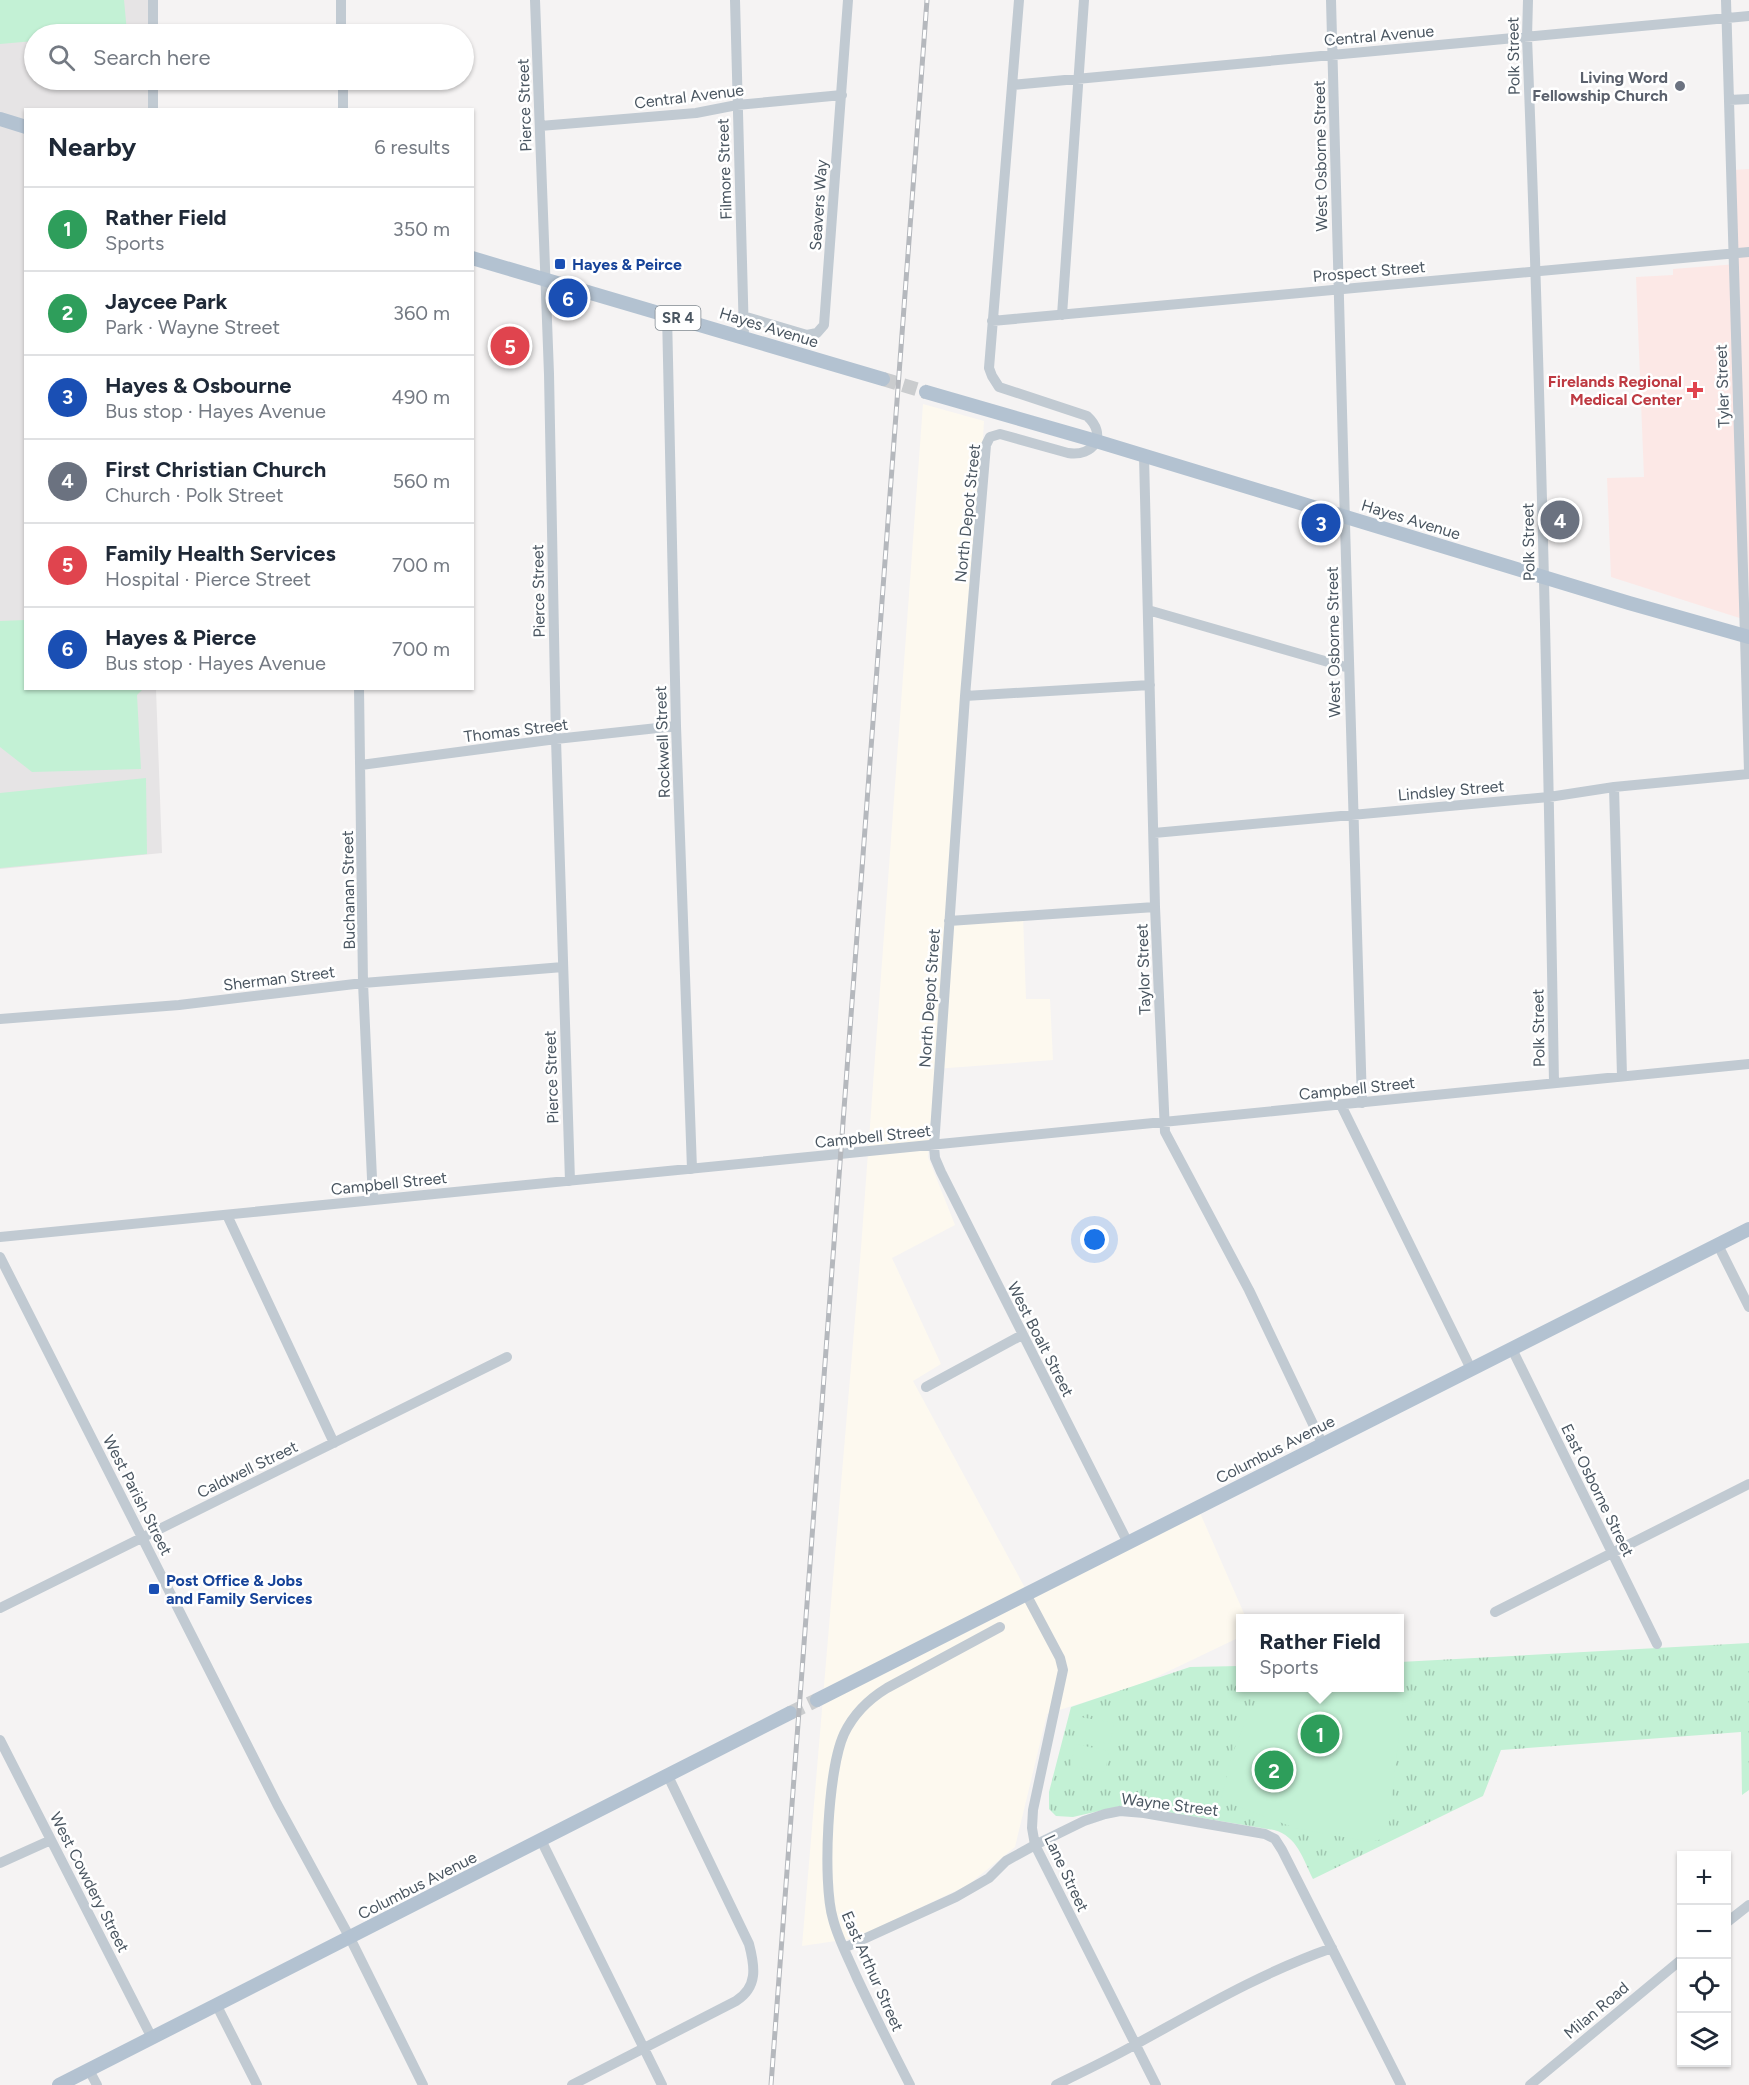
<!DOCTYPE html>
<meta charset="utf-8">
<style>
body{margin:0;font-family:Figtree,sans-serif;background:#f6f6f7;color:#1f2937}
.controls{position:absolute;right:18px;bottom:18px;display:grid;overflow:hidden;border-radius:0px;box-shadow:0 2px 4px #0004}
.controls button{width:54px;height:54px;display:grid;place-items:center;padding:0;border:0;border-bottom:2px solid #e0e1e3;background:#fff;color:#1f2937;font:30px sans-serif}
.you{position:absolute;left:1095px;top:1240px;width:21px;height:21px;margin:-15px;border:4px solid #fff;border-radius:50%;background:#1a73e8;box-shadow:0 0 0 9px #1a73e833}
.badge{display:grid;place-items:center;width:39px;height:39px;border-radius:50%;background:#1a73e8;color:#fff;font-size:20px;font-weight:700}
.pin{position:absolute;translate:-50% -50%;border:3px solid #fff;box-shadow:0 2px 6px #0006}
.popup{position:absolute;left:1236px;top:1614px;width:168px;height:78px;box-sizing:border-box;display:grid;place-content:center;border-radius:0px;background:#fff;filter:drop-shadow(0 2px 4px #0005);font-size:20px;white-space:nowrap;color:#747a83}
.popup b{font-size:22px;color:#1f2937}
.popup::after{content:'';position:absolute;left:50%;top:100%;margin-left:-12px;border:12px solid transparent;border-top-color:#fff}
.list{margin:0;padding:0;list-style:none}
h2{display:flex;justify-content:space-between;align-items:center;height:78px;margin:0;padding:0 24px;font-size:26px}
h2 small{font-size:20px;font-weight:400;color:#747a83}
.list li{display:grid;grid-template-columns:39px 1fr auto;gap:18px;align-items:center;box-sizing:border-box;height:84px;padding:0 24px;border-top:2px solid #e0e1e3}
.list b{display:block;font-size:22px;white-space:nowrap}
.list p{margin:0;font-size:20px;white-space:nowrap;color:#747a83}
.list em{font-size:20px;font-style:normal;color:#747a83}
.icon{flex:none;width:33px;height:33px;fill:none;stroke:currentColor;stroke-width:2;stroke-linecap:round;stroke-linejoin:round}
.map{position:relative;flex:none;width:1749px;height:2085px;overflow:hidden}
.search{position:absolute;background:#fff;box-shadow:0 2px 4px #0004;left:24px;top:24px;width:450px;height:66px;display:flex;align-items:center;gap:15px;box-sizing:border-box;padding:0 21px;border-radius:33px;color:#747a83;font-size:22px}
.panel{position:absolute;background:#fff;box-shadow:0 2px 4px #0004;left:24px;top:108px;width:450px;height:582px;border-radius:0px}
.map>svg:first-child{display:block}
</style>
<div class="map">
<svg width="1749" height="2085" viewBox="0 0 1749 2085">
<defs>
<pattern id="grass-tufts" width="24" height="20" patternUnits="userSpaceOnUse" patternTransform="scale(1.5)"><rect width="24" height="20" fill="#c3f1d5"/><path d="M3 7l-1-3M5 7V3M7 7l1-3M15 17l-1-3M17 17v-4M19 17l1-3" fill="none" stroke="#a0c6b0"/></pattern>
</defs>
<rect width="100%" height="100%" fill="#f5f3f3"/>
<path fill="#fdf9ef" d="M923,404L984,421L954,919L1023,915L1026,999H1050L1053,1060L935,1069L928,1157L955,1225L892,1258L941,1364L913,1381L1025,1588L1197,1506L1246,1618H1240V1637L1144,1683L1047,1714L1015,1847L968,1885L856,1938L802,1946L861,1248Z"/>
<path fill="#e6e4e5" d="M0,0H153V34H34V80H153V109L26,110V688L156,689L162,853L0,869Z"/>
<path fill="#fce8e6" d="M1749,169V621L1611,577L1607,478L1644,477L1636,277L1673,275V269L1737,264L1734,170Z"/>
<path fill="url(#grass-tufts)" d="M1749,1643V1790L1742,1795L1741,1732L1501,1750L1483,1796L1313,1879C1303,1859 1297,1836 1274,1830L1125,1805L1073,1817L1056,1816L1049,1809V1792L1071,1707L1190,1667L1240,1666V1688H1400V1662Z"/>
<path fill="#c3f1d5" d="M0,0H124L127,32L99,34H34V41L0,44Z
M25,620L26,688L143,689L137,695L141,769L32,772L0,747V621Z
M146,778L147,854L0,868V793Z
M1400,1673L1406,1674L1387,1838L1370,1842L1295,1828L1221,1800L1231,1757L1250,1711L1277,1688H1400Z
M1080,1717L1114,1723L1110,1744L1076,1738Z
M1075,1744L1109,1751L1105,1772L1071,1766Z"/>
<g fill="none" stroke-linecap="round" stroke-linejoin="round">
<path stroke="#caccce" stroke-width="14" stroke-dasharray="14 7" stroke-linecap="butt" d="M883,379L926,392
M790,1713L817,1700"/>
<path stroke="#c1cad2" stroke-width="10" d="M153,0V34
M341,0V34
M535,0L549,374L556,739L570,1181
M735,0L744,337
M1019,0L989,368L992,376L999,387L1087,416C1108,435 1094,457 1068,453L1000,434L990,437L986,445L965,696L934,1146L935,1158L941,1172L1128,1543
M1331,0C1342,368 1349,735 1362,1103
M1528,0L1527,37C1541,386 1548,734 1554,1083
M1726,0L1749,771
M153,80V110
M343,80V110
M1012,85L1749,16
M1729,100L1749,99
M540,126L696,113L737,105L842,95
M667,314L676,726L692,1169
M1062,315L1084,0
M743,316L807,335L817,333L824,325L848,0
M992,321L1749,252
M1144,456L1155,907L1165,1132L1249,1290L1322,1443
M1148,610L1349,668
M359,688L363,983L373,1200
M965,696L1150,685
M361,765L556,739L676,726
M1614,787L1622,1076
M1154,833L1549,797L1614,787L1749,774
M949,921L1155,907
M0,1019L179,1005L363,983L563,967
M1341,1105L1471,1369
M227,1215L334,1443
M0,1237L1749,1064
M1718,1245L1749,1307
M0,1257L277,1804L350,1938L423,2085
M1512,1349L1657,1644
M926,1387L1022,1335
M1026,1594L1060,1658L1063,1670L1033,1810L1032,1828L1035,1845L1156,2085
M0,1608L507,1357
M1495,1612L1749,1484
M0,1740L152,2038
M541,1840L662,2085
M0,1863L51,1840
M1726,1923L1749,1905
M844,1948L956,1897L989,1878L1006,1861L1035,1845L1084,1821L1105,1814L1120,1811L1144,1813L1265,1834L1275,1839L1282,1850L1401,2085
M217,2006L257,2085
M89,2070L97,2085
M572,2085L736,2001C758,1987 755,1967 749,1944L668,1776
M910,2085C892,2050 874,2014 857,1978C849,1959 838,1939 833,1919C822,1882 828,1769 844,1734C853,1715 869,1699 887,1688L1000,1627
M1056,2085C1084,2071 1112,2058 1138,2043C1202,2008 1263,1972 1332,1948
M1530,2085L1682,1959"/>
<path stroke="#b3c2d1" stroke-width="14" d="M0,119L26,127
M472,258L883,379
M926,392L1096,441L1629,603L1749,637
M817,1700L1749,1229
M59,2085L790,1713"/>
<defs>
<path id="rail" d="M771,2085L927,0"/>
</defs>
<use href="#rail" stroke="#b5b8bd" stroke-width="5"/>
<use href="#rail" stroke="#fff" stroke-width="3" stroke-dasharray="9" stroke-linecap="butt"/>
</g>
<circle fill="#6b7280" stroke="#fff" stroke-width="2" cx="1680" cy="86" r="6"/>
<g fill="#1a4fb4" stroke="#fff" stroke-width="2">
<rect x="554" y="258" width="12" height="12" rx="3"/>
<rect x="148" y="1583" width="12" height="12" rx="3"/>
</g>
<path fill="#e0444e" stroke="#fff" stroke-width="2" d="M1692 381h6v6h6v6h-6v6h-6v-6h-6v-6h6z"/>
<g text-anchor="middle" stroke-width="5" stroke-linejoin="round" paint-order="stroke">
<rect fill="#fff" stroke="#808990" stroke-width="1.5" x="655.5" y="306" width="45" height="24" rx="4.5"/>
<g font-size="15" font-weight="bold" fill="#4a5661">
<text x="678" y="323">SR 4</text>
</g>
<g font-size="16" fill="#4a5661" stroke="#fff">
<text transform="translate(1379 35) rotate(-5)" y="6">Central Avenue</text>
<text transform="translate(1513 56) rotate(-91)" y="6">Polk Street</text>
<text transform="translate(689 96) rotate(-7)" y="6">Central Avenue</text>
<text transform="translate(524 105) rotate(-92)" y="6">Pierce Street</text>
<text transform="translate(1320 156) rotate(-91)" y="6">West Osborne Street</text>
<text transform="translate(724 169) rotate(-92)" y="6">Filmore Street</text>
<text transform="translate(818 205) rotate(-86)" y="6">Seavers Way</text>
<text transform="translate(1369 271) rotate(-5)" y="6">Prospect Street</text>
<text transform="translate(769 327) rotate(17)" y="6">Hayes Avenue</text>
<text transform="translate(1722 386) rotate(-92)" y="6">Tyler Street</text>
<text transform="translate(967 513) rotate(-84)" y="6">North Depot Street</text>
<text transform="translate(1411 519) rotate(17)" y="6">Hayes Avenue</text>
<text transform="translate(1528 542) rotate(-91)" y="6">Polk Street</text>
<text transform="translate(538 591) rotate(-91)" y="6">Pierce Street</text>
<text transform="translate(1333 642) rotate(-91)" y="6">West Osborne Street</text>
<text transform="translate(516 730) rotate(-7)" y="6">Thomas Street</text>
<text transform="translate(662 742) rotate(-92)" y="6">Rockwell Street</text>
<text transform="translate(1451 790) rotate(-5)" y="6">Lindsley Street</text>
<text transform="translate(348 890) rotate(-91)" y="6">Buchanan Street</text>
<text transform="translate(1143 969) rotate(-92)" y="6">Taylor Street</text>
<text transform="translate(279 978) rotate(-7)" y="6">Sherman Street</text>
<text transform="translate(929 998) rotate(-86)" y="6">North Depot Street</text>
<text transform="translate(1538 1028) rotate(-91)" y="6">Polk Street</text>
<text transform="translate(551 1077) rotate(-92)" y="6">Pierce Street</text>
<text transform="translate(1357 1088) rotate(-6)" y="6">Campbell Street</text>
<text transform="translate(873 1136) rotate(-6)" y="6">Campbell Street</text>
<text transform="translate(389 1183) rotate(-6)" y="6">Campbell Street</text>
<text transform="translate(1041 1339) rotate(63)" y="6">West Boalt Street</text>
<text transform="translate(1275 1449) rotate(-27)" y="6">Columbus Avenue</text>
<text transform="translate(247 1469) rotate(-26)" y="6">Caldwell Street</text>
<text transform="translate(1598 1490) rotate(64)" y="6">East Osborne Street</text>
<text transform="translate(138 1495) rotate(63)" y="6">West Parish Street</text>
<text transform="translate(1170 1804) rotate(7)" y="6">Wayne Street</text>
<text transform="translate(1067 1873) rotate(65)" y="6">Lane Street</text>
<text transform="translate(90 1882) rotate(63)" y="6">West Cowdery Street</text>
<text transform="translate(417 1885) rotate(-27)" y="6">Columbus Avenue</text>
<text transform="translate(873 1971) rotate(66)" y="6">East Arthur Street</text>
<text transform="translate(1596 2010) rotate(-40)" y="6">Milan Road</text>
</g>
<g font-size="16" font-weight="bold" fill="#5b616d" stroke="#fff" text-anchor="end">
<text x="1668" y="83">Living Word<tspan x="1668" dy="18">Fellowship Church</tspan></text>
</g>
<g font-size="16" font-weight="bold" fill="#164399" stroke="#fff" text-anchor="start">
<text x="572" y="270">Hayes &amp; Peirce</text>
<text x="166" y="1586">Post Office &amp; Jobs<tspan x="166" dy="18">and Family Services</tspan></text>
</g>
<g font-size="16" font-weight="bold" fill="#be3a42" stroke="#fff" text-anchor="end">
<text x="1682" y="387">Firelands Regional<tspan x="1682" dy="18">Medical Center</tspan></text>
</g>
</g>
</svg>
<div class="controls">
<button>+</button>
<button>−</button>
<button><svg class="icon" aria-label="locate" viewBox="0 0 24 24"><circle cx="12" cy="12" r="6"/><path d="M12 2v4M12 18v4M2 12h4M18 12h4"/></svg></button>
<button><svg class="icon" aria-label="layers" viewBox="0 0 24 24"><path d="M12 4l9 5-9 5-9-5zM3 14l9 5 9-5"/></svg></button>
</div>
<div class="you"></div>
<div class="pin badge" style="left:1320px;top:1734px;background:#2e9e5b">1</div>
<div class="popup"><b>Rather Field</b>Sports</div>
<div class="pin badge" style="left:1274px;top:1770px;background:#2e9e5b">2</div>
<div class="pin badge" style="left:1321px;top:523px;background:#1a4fb4">3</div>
<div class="pin badge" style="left:1560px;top:520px;background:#6b7280">4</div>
<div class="pin badge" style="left:510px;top:346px;background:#e0444e">5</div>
<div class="pin badge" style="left:568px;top:298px;background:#1a4fb4">6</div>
<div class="search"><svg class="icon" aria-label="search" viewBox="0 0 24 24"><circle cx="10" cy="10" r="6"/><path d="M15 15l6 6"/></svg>Search here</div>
<section class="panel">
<h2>Nearby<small>6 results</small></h2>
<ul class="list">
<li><span class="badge" style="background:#2e9e5b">1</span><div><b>Rather Field</b><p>Sports</p></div><em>350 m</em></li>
<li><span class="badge" style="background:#2e9e5b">2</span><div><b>Jaycee Park</b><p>Park · Wayne Street</p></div><em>360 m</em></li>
<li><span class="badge" style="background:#1a4fb4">3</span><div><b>Hayes &amp; Osbourne</b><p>Bus stop · Hayes Avenue</p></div><em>490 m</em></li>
<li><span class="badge" style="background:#6b7280">4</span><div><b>First Christian Church</b><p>Church · Polk Street</p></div><em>560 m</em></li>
<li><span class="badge" style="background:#e0444e">5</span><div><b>Family Health Services</b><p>Hospital · Pierce Street</p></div><em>700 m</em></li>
<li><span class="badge" style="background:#1a4fb4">6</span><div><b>Hayes &amp; Pierce</b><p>Bus stop · Hayes Avenue</p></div><em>700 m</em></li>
</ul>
</section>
</div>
